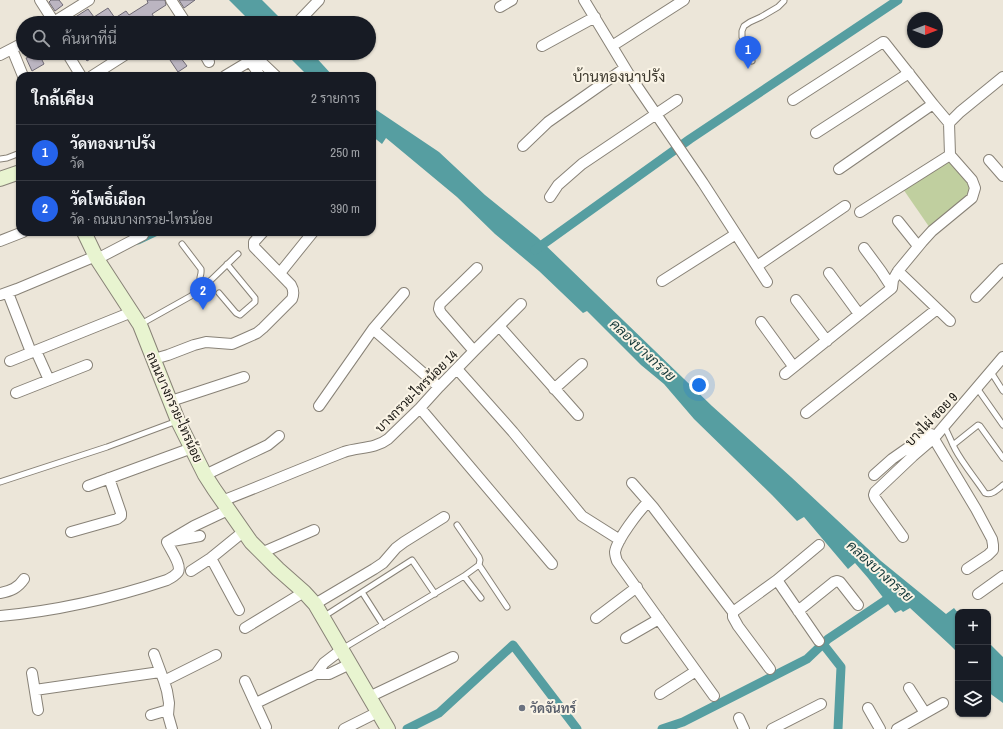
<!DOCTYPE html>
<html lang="th">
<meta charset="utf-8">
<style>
body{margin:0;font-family:"Archivo Narrow",Sarabun,sans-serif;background:#242831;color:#f1f3f6}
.controls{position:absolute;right:12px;bottom:12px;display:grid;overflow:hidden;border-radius:8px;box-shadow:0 1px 3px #0004}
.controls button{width:36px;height:36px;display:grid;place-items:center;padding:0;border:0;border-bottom:1px solid #363941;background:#171b24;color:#f1f3f6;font:20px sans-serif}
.compass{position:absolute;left:907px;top:12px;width:36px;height:36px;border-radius:50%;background:#171b24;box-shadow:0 1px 3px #0004;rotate:90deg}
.you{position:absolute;left:699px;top:385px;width:14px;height:14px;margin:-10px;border:3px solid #fff;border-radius:50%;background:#1a73e8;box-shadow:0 0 0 6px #1a73e833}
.badge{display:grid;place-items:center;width:26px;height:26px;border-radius:50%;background:#2563eb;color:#fff;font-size:13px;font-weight:700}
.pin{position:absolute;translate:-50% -33px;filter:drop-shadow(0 1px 2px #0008)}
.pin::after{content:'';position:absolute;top:21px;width:14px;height:12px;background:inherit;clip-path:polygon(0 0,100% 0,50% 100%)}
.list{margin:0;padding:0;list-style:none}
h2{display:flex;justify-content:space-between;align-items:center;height:52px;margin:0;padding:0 16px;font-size:17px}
h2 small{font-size:13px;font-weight:400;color:#9ea1a6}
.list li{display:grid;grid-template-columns:26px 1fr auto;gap:12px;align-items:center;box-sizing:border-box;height:56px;padding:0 16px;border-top:1px solid #363941}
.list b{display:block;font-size:15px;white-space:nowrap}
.list p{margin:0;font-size:13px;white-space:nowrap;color:#9ea1a6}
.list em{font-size:13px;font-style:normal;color:#9ea1a6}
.icon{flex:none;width:22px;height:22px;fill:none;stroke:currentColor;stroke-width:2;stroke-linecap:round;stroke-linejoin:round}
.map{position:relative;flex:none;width:1003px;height:729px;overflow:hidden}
.search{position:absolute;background:#171b24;box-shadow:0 1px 3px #0004;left:16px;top:16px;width:360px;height:44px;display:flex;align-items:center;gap:10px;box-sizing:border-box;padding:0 14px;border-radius:22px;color:#9ea1a6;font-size:15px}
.panel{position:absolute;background:#171b24;box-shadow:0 1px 3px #0004;left:16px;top:72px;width:360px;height:164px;border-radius:12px}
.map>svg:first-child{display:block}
</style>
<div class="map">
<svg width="1003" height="729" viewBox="0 0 1003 729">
<rect width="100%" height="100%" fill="#ece6d9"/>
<path fill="#c0cf9f" d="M950,155L974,187L932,231L901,186Z"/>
<path fill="#569ea1" d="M229,0H262L285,23H252Z
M285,53H312L333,76H308Z
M372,107L439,152L485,195L537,237L712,406L791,477L881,561L946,614L954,608L958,613V653L950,645L910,608L903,612L901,610L895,613L868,578L855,563L848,569L804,517L797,521L772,495L694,419L664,384L641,365L587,311L583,313L539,271L495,234L457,197L386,138L382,144L372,136Z
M988,642L1003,657V703L988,692Z"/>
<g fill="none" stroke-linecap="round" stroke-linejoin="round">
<path stroke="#569ea1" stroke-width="9" d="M138,240L155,232
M535,250L690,139L898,0
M823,644L841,667L838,729
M407,729L439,713L513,645L577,729
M662,729L683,722L807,659L828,639L895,594"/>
</g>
<path fill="#bbb5c1" stroke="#6f6a75" d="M51,0H59L63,5L55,11L49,2Z
M147,0H165L166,5L152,14L158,23H66L88,9L94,17L108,8L115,18L126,11L129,15L148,3Z
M179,0H195L184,8Z
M81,53H100L87,61Z
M174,53H177L187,66L178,72L168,57Z
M39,54L44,64L32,71L26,58Z"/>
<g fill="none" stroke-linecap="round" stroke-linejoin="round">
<defs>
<path id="service" d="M752,61L742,37V31L744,26L750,22L761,17L778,7L784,1V0
M0,159L7,158L20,153
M182,244L201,269C202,278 197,276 202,286
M219,293L236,313L240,315L255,302V298L227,264
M141,324L191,296L211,280L238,254
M991,372L1003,391
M977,388L1003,425
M944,426C948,433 951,441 955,449C963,464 975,478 985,493C992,496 998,489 1003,485
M953,445L978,425L980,426L1003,458
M0,482L107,447L177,421
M479,565L507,607
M464,576L481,598
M362,592L383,625
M323,617L412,560L435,594
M342,649L464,576L479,565L480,560L479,557L457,525"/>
<path id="minor" d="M40,0L54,22
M171,0L184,20
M584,0L630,76L703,183L767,282
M500,7L512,0
M52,23L89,0
M297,23L319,0
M542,46L595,17
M612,46L684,0
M12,49L23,76
M67,53L81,76
M204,53L209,62
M0,55L23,43
M256,57L276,76
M250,61L260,76
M92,76L128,53
M225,76L263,53
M793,100L883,42H884L933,104L949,123
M816,133L909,73
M523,146L548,122L625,68
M989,160L1003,176
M839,169L933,104
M550,197L558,185L582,164L677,100
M860,212L950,155
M898,221L918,246
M0,241L23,232
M864,248L881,271L892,288
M97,259L143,235
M757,266L845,206
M898,271L950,321
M280,273L313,232
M829,273L859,314
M662,281L736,234
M8,293L29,347
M0,295L17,289L96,256
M976,297L1003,269
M796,300L827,341
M761,322L793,366
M499,326L578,415
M373,329L439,387
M36,351L49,380
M474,351L441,313L439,309L440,304L477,268
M154,359L168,355L194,345L206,342L232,344L239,341L257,333L263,328L292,299C294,294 294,290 291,285L254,247V242L263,232
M10,361L132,312
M457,369L513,432L582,516L620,540
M785,374L892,288L893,280L898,271L922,242L932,231L972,198L975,188L972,180L950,155L949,123L960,112L1003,77
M554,389L582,364
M16,393L87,365
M171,401L244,377
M319,406L373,329L404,293
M420,408L552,564
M806,413L937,309
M205,475L268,445L279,436
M874,475L892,459L925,436L928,434H931L976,509L992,539L993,545V550L988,555L967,569
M632,483L653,507L733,612V617L738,626L770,669
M88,486L192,448
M222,501C263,485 303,468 344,452C359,447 375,449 388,439L420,408L439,387L474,351L521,304
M648,502C639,511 617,539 615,552C615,555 616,558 617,561L714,696
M71,532L117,519L121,516V513L109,478
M200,536L167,542L194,526L228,510
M903,537L875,498L874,495L875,492L913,456L934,438L1003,357
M261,553L314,530
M211,558L239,610
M191,571L211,558L243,532
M777,580L819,641
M0,593C11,591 18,588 24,579
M978,594L1003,576
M315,604L374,569L383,563L396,548L404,542L444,517
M798,611L834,582L837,581L840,582L858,605
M733,612L777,580L819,545
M0,616C57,611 113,598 167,580C171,578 175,576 178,572C182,565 170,549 167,542
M596,618L637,587
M245,628L304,592
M626,638L659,619
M154,654L164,681L167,691L169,703L168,715L172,729
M32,673L38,710
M316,674L324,663L341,650
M164,681L216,655
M245,681L266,727
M909,688L925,713
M35,690L160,672
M660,694L696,671
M369,697L453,657
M256,703L316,674H329L350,664
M868,708L880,729
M151,715L168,710
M739,718L744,729
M344,729L378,712
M772,729L821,704
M897,729L943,703"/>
<path id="secondary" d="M0,179L20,172
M84,232L97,259L140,325L178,421L205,475L214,489L251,542L278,569L304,592L315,604L388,729"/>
</defs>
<use href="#service" stroke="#888277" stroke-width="7"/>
<use href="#minor" stroke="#888277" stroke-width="12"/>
<use href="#secondary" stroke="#888277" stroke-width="16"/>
<use href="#service" stroke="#fff" stroke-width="5"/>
<use href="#minor" stroke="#fff" stroke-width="10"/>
<use href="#secondary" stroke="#e8f4d0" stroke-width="14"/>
</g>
<circle fill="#6b7280" stroke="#faf4e6" stroke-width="1.5" cx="522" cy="708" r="4"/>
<g text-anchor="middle" stroke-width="4" stroke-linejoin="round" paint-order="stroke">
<g font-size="13" fill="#191712" stroke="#faf4e6">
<text transform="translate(416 391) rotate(-45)" y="5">บางกรวย-ไทรน้อย 14</text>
<text transform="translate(175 407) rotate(66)" y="5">ถนนบางกรวย-ไทรน้อย</text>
<text transform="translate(931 419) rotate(-46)" y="5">บางไผ่ ซอย 9</text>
</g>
<g font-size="13" font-weight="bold" fill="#5b616d" stroke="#faf4e6" text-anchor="start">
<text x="530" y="713">วัดจันทร์</text>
</g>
<g font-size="14" font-style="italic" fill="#143839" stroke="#faf4e6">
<text transform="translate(643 350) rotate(43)" y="5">คลองบางกรวย</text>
<text transform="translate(880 571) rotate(42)" y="5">คลองบางกรวย</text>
</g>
<g font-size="15" fill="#3e3a2f" stroke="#faf4e6">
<text x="619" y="82">บ้านทองนาปรัง</text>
</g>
</g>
</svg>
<div class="controls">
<button>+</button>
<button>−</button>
<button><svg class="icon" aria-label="layers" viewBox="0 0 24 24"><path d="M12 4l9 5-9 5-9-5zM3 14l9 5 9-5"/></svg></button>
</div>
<svg class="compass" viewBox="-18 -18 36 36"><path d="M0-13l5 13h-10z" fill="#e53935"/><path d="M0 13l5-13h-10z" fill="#9ea1a6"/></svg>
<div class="you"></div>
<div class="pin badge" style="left:748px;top:69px">1</div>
<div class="pin badge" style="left:203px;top:310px">2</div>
<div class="search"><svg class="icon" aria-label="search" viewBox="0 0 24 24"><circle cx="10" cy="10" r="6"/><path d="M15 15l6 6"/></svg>ค้นหาที่นี่</div>
<section class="panel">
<h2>ใกล้เคียง<small>2 รายการ</small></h2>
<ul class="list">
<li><span class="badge">1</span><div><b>วัดทองนาปรัง</b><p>วัด</p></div><em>250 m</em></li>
<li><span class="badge">2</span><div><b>วัดโพธิ์เผือก</b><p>วัด · ถนนบางกรวย-ไทรน้อย</p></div><em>390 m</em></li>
</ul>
</section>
</div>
